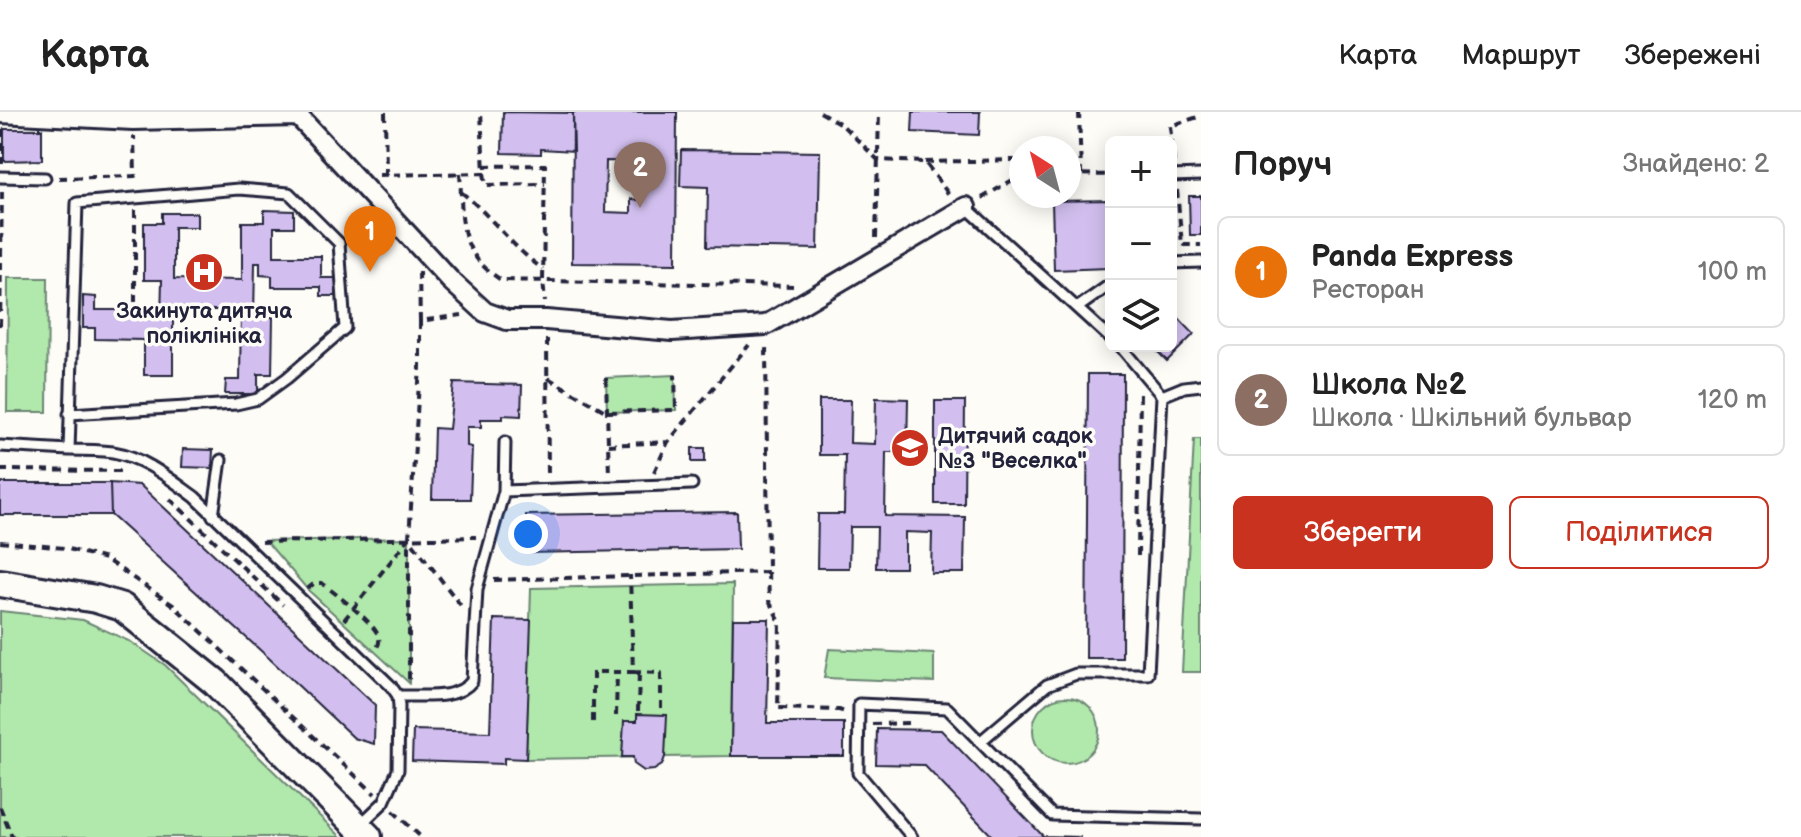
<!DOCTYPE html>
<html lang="uk">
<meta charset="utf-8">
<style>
body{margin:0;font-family:"Balsamiq Sans",sans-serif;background:#f6f6f6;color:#222}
.controls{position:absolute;right:24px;top:24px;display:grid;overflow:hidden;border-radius:12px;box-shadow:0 4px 20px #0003}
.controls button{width:72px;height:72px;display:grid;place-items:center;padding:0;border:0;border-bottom:2px solid #e0e0e0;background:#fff;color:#222;font:40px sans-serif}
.compass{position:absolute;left:1009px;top:24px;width:72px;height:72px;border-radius:50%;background:#fff;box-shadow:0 4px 20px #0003;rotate:324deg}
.you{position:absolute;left:528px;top:422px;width:28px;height:28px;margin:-20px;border:6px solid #fff;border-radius:50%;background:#1a73e8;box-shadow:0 0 0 12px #1a73e833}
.badge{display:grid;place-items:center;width:52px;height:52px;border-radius:50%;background:#c8321e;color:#fff;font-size:26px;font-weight:700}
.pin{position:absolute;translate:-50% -66px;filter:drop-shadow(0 2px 4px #0008)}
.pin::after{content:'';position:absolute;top:42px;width:28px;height:24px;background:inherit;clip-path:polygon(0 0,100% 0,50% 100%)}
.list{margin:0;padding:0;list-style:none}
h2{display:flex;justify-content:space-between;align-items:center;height:104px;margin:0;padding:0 32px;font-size:34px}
h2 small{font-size:26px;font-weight:400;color:#767676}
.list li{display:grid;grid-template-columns:52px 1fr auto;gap:24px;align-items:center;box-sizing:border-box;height:112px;margin:0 16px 16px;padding:0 16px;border:2px solid #e0e0e0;border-radius:12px}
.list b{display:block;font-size:30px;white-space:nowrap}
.list p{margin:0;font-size:26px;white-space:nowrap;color:#767676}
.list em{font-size:26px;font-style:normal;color:#767676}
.actions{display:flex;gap:16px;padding:24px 32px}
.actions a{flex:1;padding:18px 0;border:2px solid #c8321e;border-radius:12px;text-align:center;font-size:28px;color:#c8321e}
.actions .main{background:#c8321e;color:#fff}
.icon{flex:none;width:44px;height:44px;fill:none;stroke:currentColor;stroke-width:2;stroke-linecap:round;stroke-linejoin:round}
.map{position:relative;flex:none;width:1201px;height:725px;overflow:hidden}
header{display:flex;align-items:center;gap:48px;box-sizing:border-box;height:112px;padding:0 40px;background:#fff;border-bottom:2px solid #e0e0e0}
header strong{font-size:38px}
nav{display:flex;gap:44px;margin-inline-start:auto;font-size:28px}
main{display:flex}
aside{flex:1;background:#fff}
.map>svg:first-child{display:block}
</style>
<header>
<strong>Карта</strong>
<nav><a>Карта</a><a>Маршрут</a><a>Збережені</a></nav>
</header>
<main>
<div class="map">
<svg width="1201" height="725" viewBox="0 0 1201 725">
<rect width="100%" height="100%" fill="#fdfcf7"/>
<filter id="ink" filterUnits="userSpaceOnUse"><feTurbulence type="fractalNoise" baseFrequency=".0125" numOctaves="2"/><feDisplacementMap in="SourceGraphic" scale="16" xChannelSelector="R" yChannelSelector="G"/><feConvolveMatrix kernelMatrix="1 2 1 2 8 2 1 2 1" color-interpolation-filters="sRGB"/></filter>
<g filter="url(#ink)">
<path fill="#b1e8ab" stroke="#6a8573" stroke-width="2" d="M8,166H48L47,300H7Z
M675,263L676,298L607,300L606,266Z
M1194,327H1201V560H1182Z
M409,426V571L307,477L266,429Z
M733,472L731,644L526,647L531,476Z
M0,499L83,508L131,530L165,553L341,725H0Z
M829,537L934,542V570L824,566Z
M1033 618a33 33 0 1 1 66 0a33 33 0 1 1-66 0Z"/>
<path fill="#d2bfef" stroke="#22223b" stroke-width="2" fill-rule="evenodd" d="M503,0L573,1L574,39L541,37V42L502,41Z
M573,0H677L676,152L572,151ZM606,49L638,50V88L631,87V101L605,100Z
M913,0H980L979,23L912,20Z
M4,17H42V48L4,49Z
M681,38L820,40L818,137L707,135L708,75L680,74Z
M1189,84H1201V123H1190Z
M1111,88L1109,156L1054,158L1052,89Z
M264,98L294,99V115H274V144H321V166H336V184H321V175H272V164L260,163V151H255L254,205H273L272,262H258V282H225L226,268H240L241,198H173V263H144V228L95,227V216H83V184L96,185V198H141V206H161L162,168H144V111H162V101H197V115H174V167L242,168V110H264Z
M1171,198L1194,222L1167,249L1152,234H1171Z
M1088,262H1123L1122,546H1086Z
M454,271L522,273L521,304L503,303V307H481V315H467V334L472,335L470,387H432L434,316L449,317Z
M876,286L908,287L907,340H886L885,404L965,405L964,461H931L932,421L905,420V456H876L877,415H850L849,456H817L818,402H844L845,343H819V288H851L850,331L875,332Z
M935,289H965L964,392H935Z
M692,336H705V350H692Z
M183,337L213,338L212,356L182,355Z
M0,371H110L111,403H0Z
M110,371L140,373L375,593L374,632L354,626L271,548L111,403Z
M737,400L738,437L527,441L526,403Z
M494,507L531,508L526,647L504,646V652L412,649L413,618L490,620Z
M733,507H769L767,611H844V644H731Z
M637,602L667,603L665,645L662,653L654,658L644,659L634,652L633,645H622L624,609H637Z
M877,617L941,618L1043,724L1081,725H993L924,653L876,652Z"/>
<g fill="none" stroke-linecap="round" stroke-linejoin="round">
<defs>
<path id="lane" d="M1171,64L1201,63
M0,65L45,66
M966,95L1111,227
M1171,151L1201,150
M1077,196L1111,172
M1120,234L1162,284L1184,275L1201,273
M0,334L69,338L77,91L239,77L289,81L339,131L345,216L287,266L258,287L236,292L69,302
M69,338C83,338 98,338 113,340C144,345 170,367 195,385L391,574L398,584L399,594L398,658L384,690L361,712
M504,379L692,372
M213,404L221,348
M398,584C421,583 457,589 472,569L477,477L504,379L505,330
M981,629L1047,573L1076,562H1148L1162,284
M912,725L858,661L859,592L947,596L1052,703L1201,707"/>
<path id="street" d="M0,1L133,8L298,4L450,168L485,200L507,208H546L672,219L766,213L966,95"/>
<path id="secondary" d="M0,471L96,487L122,495L215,570L368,725"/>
</defs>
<use href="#lane" stroke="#22223b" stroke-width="15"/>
<use href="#street" stroke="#22223b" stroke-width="24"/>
<use href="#secondary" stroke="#22223b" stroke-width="32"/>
<path stroke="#22223b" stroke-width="4" stroke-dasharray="8 6" stroke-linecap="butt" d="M385,0L386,63
M820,0L841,12L878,48L925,50L950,84
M1079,0L1081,62
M2,17V52
M925,50L1014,48L1021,56
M1174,50L1170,14L1201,4
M484,54L545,53L543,168L545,190
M460,61C463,108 456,139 501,168L793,174
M484,61L486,73L545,72
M1069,62L1111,63
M379,63L484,61L481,0
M59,66L135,64L134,24
M1177,78L1182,133H1201
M461,80C491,103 512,136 543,157
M982,86L1021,63
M135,98V194
M876,126L879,0
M419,160L420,209L462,203
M420,209V255L409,426L462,495
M0,214L2,77
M547,227L548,366
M548,266L607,300L676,298L675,263
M606,266L609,363
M608,333L668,330
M0,358L123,359
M654,360L668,330L749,233
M170,387L283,493
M0,430L65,436L105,447L173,493L375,682
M261,430L476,425
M1138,444L1140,280
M768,460L769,489L780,510L778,596L839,598L845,600
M494,468L768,460L766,231
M307,477L315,471H322C334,481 377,512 379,526C380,531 378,534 375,539
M344,508L409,426V573
M633,560L661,561V596
M638,599L639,560
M616,604L617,560
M593,610V560H633L630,463
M872,612L910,611
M0,695L12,725
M393,699L421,725"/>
<use href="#lane" stroke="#fdfcf7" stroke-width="9"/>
<use href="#street" stroke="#fdfcf7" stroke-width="18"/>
<use href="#secondary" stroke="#fdfcf7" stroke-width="26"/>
</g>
</g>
<defs>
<symbol id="hospital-disc" viewBox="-11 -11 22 22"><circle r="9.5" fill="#c8321e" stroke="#fdfcf7"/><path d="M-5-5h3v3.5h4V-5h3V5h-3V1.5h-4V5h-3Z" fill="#fff"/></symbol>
<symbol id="school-disc" viewBox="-11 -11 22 22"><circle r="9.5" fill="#c8321e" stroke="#fdfcf7"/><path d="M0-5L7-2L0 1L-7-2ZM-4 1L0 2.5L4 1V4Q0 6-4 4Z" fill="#fff"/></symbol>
</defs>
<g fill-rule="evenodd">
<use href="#hospital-disc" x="182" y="138" width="44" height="44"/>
<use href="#school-disc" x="888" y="314" width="44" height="44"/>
</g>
<g text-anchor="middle" stroke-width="7" stroke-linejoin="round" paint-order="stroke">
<g font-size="22" font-weight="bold" fill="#22223b" stroke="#fdfcf7">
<text x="204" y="206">Закинута дитяча<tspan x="204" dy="25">поліклініка</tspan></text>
<text x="938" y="331" text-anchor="start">Дитячий садок<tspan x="938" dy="25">№3 "Веселка"</tspan></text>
</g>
</g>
</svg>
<div class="controls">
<button>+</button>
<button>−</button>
<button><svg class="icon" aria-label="layers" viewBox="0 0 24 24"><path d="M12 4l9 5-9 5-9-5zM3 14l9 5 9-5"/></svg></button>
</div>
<svg class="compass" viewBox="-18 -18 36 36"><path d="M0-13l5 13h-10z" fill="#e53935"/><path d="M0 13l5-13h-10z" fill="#767676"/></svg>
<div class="you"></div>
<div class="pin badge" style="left:370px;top:160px;background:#e8710a">1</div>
<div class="pin badge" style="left:640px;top:96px;background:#8d6e63">2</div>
</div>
<aside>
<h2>Поруч<small>Знайдено: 2</small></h2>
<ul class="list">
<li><span class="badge" style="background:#e8710a">1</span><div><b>Panda Express</b><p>Ресторан</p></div><em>100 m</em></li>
<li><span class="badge" style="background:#8d6e63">2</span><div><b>Школа №2</b><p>Школа · Шкільний бульвар</p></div><em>120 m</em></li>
</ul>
<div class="actions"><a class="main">Зберегти</a><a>Поділитися</a></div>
</aside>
</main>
